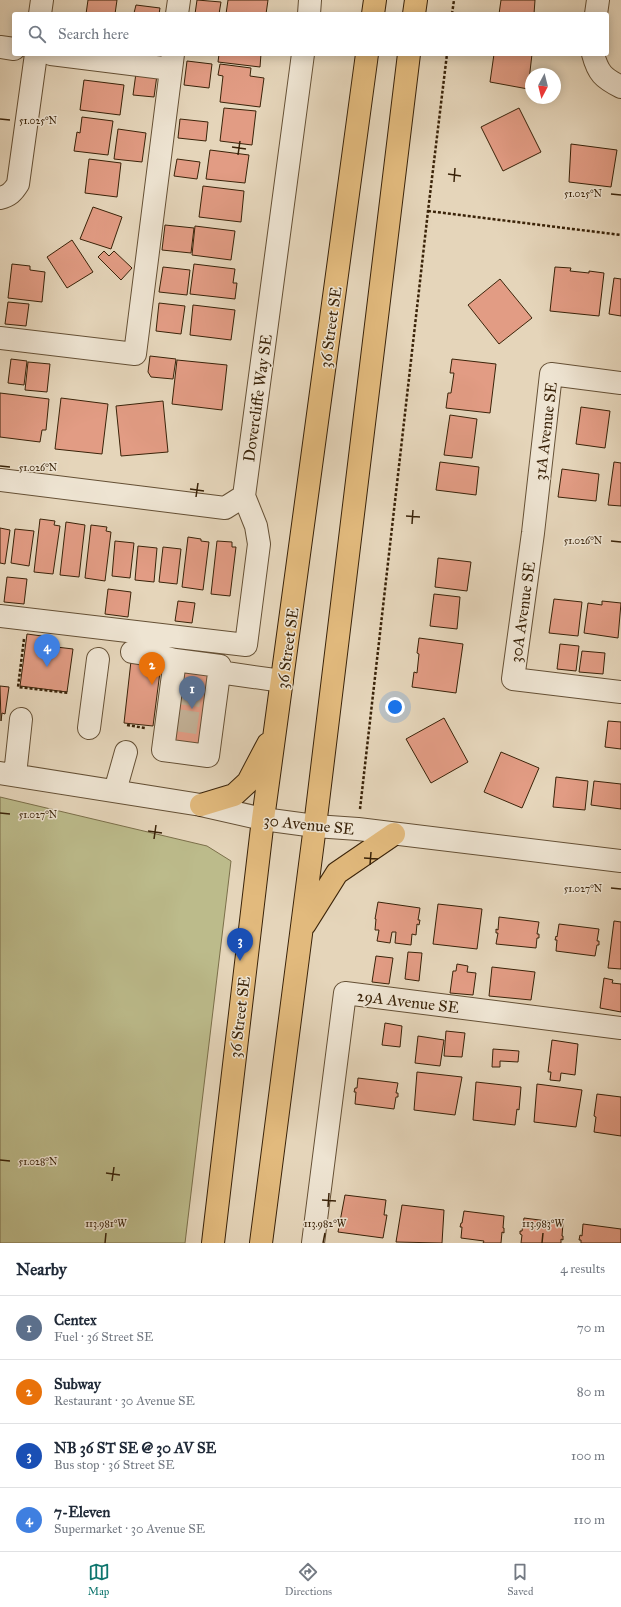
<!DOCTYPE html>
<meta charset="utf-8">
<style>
body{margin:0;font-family:"IM FELL Great Primer",serif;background:#f6f6f7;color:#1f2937}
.compass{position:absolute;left:525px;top:68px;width:36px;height:36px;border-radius:50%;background:#fff;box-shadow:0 2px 10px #0003;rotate:187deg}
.you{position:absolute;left:395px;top:707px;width:14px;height:14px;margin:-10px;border:3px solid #fff;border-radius:50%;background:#1a73e8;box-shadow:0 0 0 6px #1a73e833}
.badge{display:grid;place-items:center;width:26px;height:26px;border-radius:50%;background:#0f766e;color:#fff;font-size:13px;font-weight:700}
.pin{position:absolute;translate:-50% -33px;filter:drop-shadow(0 1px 2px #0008)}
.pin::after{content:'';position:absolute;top:21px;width:14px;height:12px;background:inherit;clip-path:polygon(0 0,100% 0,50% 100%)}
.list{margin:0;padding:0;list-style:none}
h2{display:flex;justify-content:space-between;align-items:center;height:52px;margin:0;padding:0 16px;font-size:17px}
h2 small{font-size:13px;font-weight:400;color:#747a83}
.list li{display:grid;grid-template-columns:26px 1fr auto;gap:12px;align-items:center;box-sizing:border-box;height:64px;padding:0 16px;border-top:1px solid #e0e1e3}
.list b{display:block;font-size:15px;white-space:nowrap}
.list p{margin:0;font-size:13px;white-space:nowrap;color:#747a83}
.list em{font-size:13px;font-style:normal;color:#747a83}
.icon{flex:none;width:22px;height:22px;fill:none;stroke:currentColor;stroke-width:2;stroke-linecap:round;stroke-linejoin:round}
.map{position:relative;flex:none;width:621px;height:1243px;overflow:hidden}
.search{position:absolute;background:#fff;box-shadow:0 2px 10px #0003;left:12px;right:12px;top:12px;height:44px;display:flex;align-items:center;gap:10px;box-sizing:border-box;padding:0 14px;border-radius:4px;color:#747a83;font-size:15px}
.sheet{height:308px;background:#fff}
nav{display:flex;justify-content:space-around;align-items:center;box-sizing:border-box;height:56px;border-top:1px solid #e0e1e3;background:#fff;font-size:11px;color:#747a83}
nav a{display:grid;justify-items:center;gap:2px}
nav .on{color:#0f766e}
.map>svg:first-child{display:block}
</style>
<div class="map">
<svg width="621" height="1243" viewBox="0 0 621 1243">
<rect width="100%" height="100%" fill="#e5d5ba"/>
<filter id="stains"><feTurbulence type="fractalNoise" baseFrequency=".005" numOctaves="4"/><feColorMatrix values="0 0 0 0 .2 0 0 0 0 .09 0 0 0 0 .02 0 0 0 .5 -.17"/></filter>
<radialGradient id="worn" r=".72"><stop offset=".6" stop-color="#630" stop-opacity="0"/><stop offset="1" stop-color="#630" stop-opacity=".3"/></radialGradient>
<path fill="#bcbb8b" stroke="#7b6f4a" d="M0,797L207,846L231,861L185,1243H0Z"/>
<path fill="#e29c84" stroke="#3a2309" d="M88,0H117L115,14H86Z
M197,0L221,2L219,14H195Z
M228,0H268L266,14H226Z
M501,0H535L534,14H499Z
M136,5L160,8L159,14L134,13Z
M219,54H261L260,67L218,62Z
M494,54H532L528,89L490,82Z
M187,61L212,64L209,88L184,85Z
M220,64L251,68L250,76L264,78L260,107L220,102L223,76L218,75Z
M136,73L157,75L154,97L133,95Z
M84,80L124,85L120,115L80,110Z
M224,108L256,111L252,145L220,141Z
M519,108L541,152L503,171L481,127Z
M82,117L113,121L108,155L74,151L77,132L80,133Z
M180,119L208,122L206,141L178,138Z
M118,129L146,133L142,162L114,159Z
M571,144L617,150L611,187L569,182Z
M210,150L249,155L245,183L206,179Z
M89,159L121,163L117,197L85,193Z
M177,159L200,162L197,179L174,176Z
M203,186L244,191L241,222L199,217Z
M93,207L122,217L111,249L80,239Z
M165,225L194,228L191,253L162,250Z
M195,226L235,231L231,260L192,255Z
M72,240L93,272L67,288L47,257Z
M104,251L109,256L114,251L132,268L121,280L98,257Z
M12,264L30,266V270L45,272L42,302L8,298Z
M194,264L235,269L233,283H237L235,299L190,294Z
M163,267L190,270L187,295L159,292Z
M555,267L571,268L570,271L589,273V271L604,273L599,316L550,311Z
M614,278L621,279V316L609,314Z
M500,279L532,318L499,344L468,305Z
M8,302L29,304L26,326L5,324Z
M159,303L185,306L181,334L156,331Z
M193,305L235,310L231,340L190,335Z
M150,356L176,359L173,379L151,377L148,372Z
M11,359L27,361L24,385L8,383Z
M452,359L496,364L490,413L446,408L448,393H451L454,373H450Z
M177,360L227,365L222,410L172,404Z
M28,362L50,364L47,392L25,390Z
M0,393L49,399L46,430H42L40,442L0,437Z
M61,398L108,404L102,454L55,449Z
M163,401L168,452L121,456L116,406Z
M581,407L610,411L605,448L576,444Z
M450,415L477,419L472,458L444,455Z
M440,462L479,467L476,495L436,490Z
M614,462L621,463V506L608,505Z
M562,469L599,474L596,501L558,497Z
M40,519L55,521L54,525L60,526L53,574L34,572Z
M66,522L85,525L79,577L60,575Z
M91,525L107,527L106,531L111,532L105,581L85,578Z
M0,528L10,530L5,564L0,563Z
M15,529L34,531L29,566L11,563Z
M188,537L201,539V541L209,542L203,590L182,587Z
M115,541L134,543L130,578L112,576Z
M217,541L232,542V547H236L230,596L211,594Z
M138,546L157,548L154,582L135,580Z
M163,547L181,549L177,584L159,582Z
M438,558L471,562L467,591L435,587Z
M7,577L27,579L24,604L4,602Z
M108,589L131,592L128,617L105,614Z
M434,594L460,597L457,629L430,626Z
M554,599L582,602L578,636L549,633Z
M178,601L195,603L192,623L175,621Z
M602,601L621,603L618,638L584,633L588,603L602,605Z
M27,634L42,636L40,645L73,649L67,692L20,686Z
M419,638L463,644L456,693L412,687L414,672L417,673L419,654L417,653Z
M560,644L579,646L576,671L557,669Z
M582,651L605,653L603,674L579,672Z
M131,661L161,664L153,726L124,723Z
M183,667L211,671L202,745L173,742Z
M0,686L9,687L5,714L2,713L1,721Z
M444,718L468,762L431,783L406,739Z
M608,721L621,722V749L605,747Z
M501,752L539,768L522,808L484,792Z
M556,777L588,781L585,810L553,807Z
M594,781L621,784V809L591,805Z
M378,902L420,908L418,920H420L419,925L417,924L416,935L412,934L411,945L395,943L396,932H392L390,943L377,941L379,930H375L376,919H375Z
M438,904L482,909L477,949L433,944Z
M499,917L539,922L537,934H539V938H537L536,948L496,944L498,933H496V929L498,930Z
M614,921L621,922V969L608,968Z
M559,924L599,929L597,941H599V945H597L595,956L556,951L557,940H555L556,936L557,937Z
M408,952L422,953L419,981L405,979Z
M376,956L393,958L389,984L372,982Z
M457,964L468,966L467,972L476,973L473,995L450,993L453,971H456Z
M492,967L535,972L531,1000L489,996Z
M604,978L613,980L612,983L621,984V1012L600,1008Z
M385,1023L402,1026L400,1047L382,1045Z
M446,1031L465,1033L462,1057L444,1056Z
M418,1036L444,1040L440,1066L415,1063Z
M552,1040L578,1044L575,1075L561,1073L560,1081L550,1080L551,1072H548Z
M493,1049L519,1051L518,1062L500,1061V1067H492Z
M417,1072L462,1077L455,1115L414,1110Z
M358,1078L398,1083L396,1093H398V1097H396L394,1109L355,1104L356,1092H354L355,1088H357Z
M476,1082L521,1087L519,1110L517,1109L515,1125L473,1120Z
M537,1084L582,1090L576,1127L534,1122Z
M597,1094L621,1097V1136L594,1132L596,1117L594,1116Z
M345,1195L386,1200L384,1215H387L383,1238L338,1232Z
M402,1205L444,1210L442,1243L396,1242Z
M464,1211L504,1216L503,1228H504V1233L502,1232L501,1243H483L484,1241L461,1238L462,1227H460L461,1223H462Z
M524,1218L563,1223L562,1236H563V1240L561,1239V1243H521L522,1235L520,1234V1231H522Z
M583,1224L621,1229V1243H581V1240H579L580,1235L582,1236Z"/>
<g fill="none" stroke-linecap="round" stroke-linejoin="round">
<path stroke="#c3b197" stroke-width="22" stroke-dasharray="22 11" stroke-linecap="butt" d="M179,693L208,697
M176,720L204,724"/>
<defs>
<path id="minor" d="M40,14L42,0
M177,14L179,0
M309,14L310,0
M596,14L598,0
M0,47L14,49
M51,54L171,69
M593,54C598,73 603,78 621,87
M0,198C9,196 13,192 18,184L36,54
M0,338L135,354L173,54
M621,383L551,374L533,533L513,679L621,692
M0,480L225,508L244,496L303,54
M0,616L246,645L259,544L256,526L244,496
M132,652L164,657L175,660L220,666L208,756L163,750L175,660
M219,672L282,681
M89,728L98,659
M0,773L201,805L263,819L315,826L358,829L621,861
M15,775L21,719
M115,791L126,752
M313,1243L345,993L621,1028"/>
<path id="major" d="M373,14L375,0
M414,14L416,0
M201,805L234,795L248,782L268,744
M305,924L337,873L394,834
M213,1243L263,819L367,54
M261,1243L315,826L409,54"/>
</defs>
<use href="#minor" stroke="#655035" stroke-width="24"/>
<use href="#major" stroke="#3a2309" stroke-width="24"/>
<path stroke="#3a2309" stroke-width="2.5" stroke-dasharray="3 2" stroke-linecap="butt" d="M452,14L454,0
M428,211L621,235
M24,639L18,687L69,693
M127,725L145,728
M360,809L428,211L447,54"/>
<use href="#minor" stroke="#eee4d2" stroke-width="22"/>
<use href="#major" stroke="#e2ba7d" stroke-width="22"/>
</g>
<path fill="none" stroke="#3a2309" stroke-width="1.5" d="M0,119L10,120M232,147L246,149M238,155L240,141M448,174L461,176M454,182L455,168M611,194L621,195M0,466L10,467M190,489L204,491M196,497L198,483M406,516L420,517M412,524L413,510M611,541L621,542M0,813L10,814M148,831L162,833M154,839L156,825M364,858L378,859M370,865L371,852M611,888L621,889M0,1160L10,1161M106,1173L120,1175M112,1181L114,1167M322,1200L336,1201M328,1207L329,1193M105,1243L106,1233M323,1243L325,1233M542,1243L543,1233"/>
<g text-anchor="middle" stroke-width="3" stroke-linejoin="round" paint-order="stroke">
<g font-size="16" fill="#3a2309" stroke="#eee4d2">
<text transform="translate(330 327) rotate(-82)" y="6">36 Street SE</text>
<text transform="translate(257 398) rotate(-82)" y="6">Dovercliffe Way SE</text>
<text transform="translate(545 431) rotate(-83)" y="6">31A Avenue SE</text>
<text transform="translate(522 612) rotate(-82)" y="6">30A Avenue SE</text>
<text transform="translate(287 648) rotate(-82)" y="6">36 Street SE</text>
<text transform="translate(309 824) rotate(6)" y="6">30 Avenue SE</text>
<text transform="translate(408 1001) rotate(7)" y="6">29A Avenue SE</text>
<text transform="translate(239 1017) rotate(-83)" y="6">36 Street SE</text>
</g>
</g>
<g font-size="10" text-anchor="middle" fill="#3a2309" stroke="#eee4d2" stroke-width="3" stroke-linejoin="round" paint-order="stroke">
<text x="38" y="124">51.025°N</text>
<text x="583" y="197">51.025°N</text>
<text x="38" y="471">51.026°N</text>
<text x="583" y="544">51.026°N</text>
<text x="38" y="818">51.027°N</text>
<text x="583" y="892">51.027°N</text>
<text x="38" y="1165">51.028°N</text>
<text x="106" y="1227">113.981°W</text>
<text x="325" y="1227">113.982°W</text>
<text x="543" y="1227">113.983°W</text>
</g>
<rect width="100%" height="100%" filter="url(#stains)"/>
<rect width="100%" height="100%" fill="url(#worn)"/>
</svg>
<svg class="compass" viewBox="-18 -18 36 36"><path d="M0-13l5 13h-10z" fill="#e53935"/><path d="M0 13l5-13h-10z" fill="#747a83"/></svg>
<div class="you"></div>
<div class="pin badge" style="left:192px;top:709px;background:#5c6f8a">1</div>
<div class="pin badge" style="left:152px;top:685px;background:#e8710a">2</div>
<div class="pin badge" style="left:240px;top:961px;background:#1a4fb4">3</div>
<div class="pin badge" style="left:47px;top:667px;background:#3f7fe0">4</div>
<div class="search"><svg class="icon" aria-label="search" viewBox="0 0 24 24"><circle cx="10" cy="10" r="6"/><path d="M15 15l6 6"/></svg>Search here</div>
</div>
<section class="sheet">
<h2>Nearby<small>4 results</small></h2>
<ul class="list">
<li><span class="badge" style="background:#5c6f8a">1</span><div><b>Centex</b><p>Fuel · 36 Street SE</p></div><em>70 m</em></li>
<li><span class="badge" style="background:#e8710a">2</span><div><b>Subway</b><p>Restaurant · 30 Avenue SE</p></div><em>80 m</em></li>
<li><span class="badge" style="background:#1a4fb4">3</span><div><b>NB 36 ST SE @ 30 AV SE</b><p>Bus stop · 36 Street SE</p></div><em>100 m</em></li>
<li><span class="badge" style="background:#3f7fe0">4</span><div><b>7-Eleven</b><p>Supermarket · 30 Avenue SE</p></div><em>110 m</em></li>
</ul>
</section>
<nav>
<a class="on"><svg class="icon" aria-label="map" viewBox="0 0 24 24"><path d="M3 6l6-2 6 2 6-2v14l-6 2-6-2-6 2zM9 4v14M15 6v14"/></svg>Map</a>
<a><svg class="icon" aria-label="directions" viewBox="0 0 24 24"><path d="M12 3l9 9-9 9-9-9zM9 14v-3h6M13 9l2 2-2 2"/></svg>Directions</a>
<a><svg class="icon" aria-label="saved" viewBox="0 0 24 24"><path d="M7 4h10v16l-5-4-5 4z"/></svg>Saved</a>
</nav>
